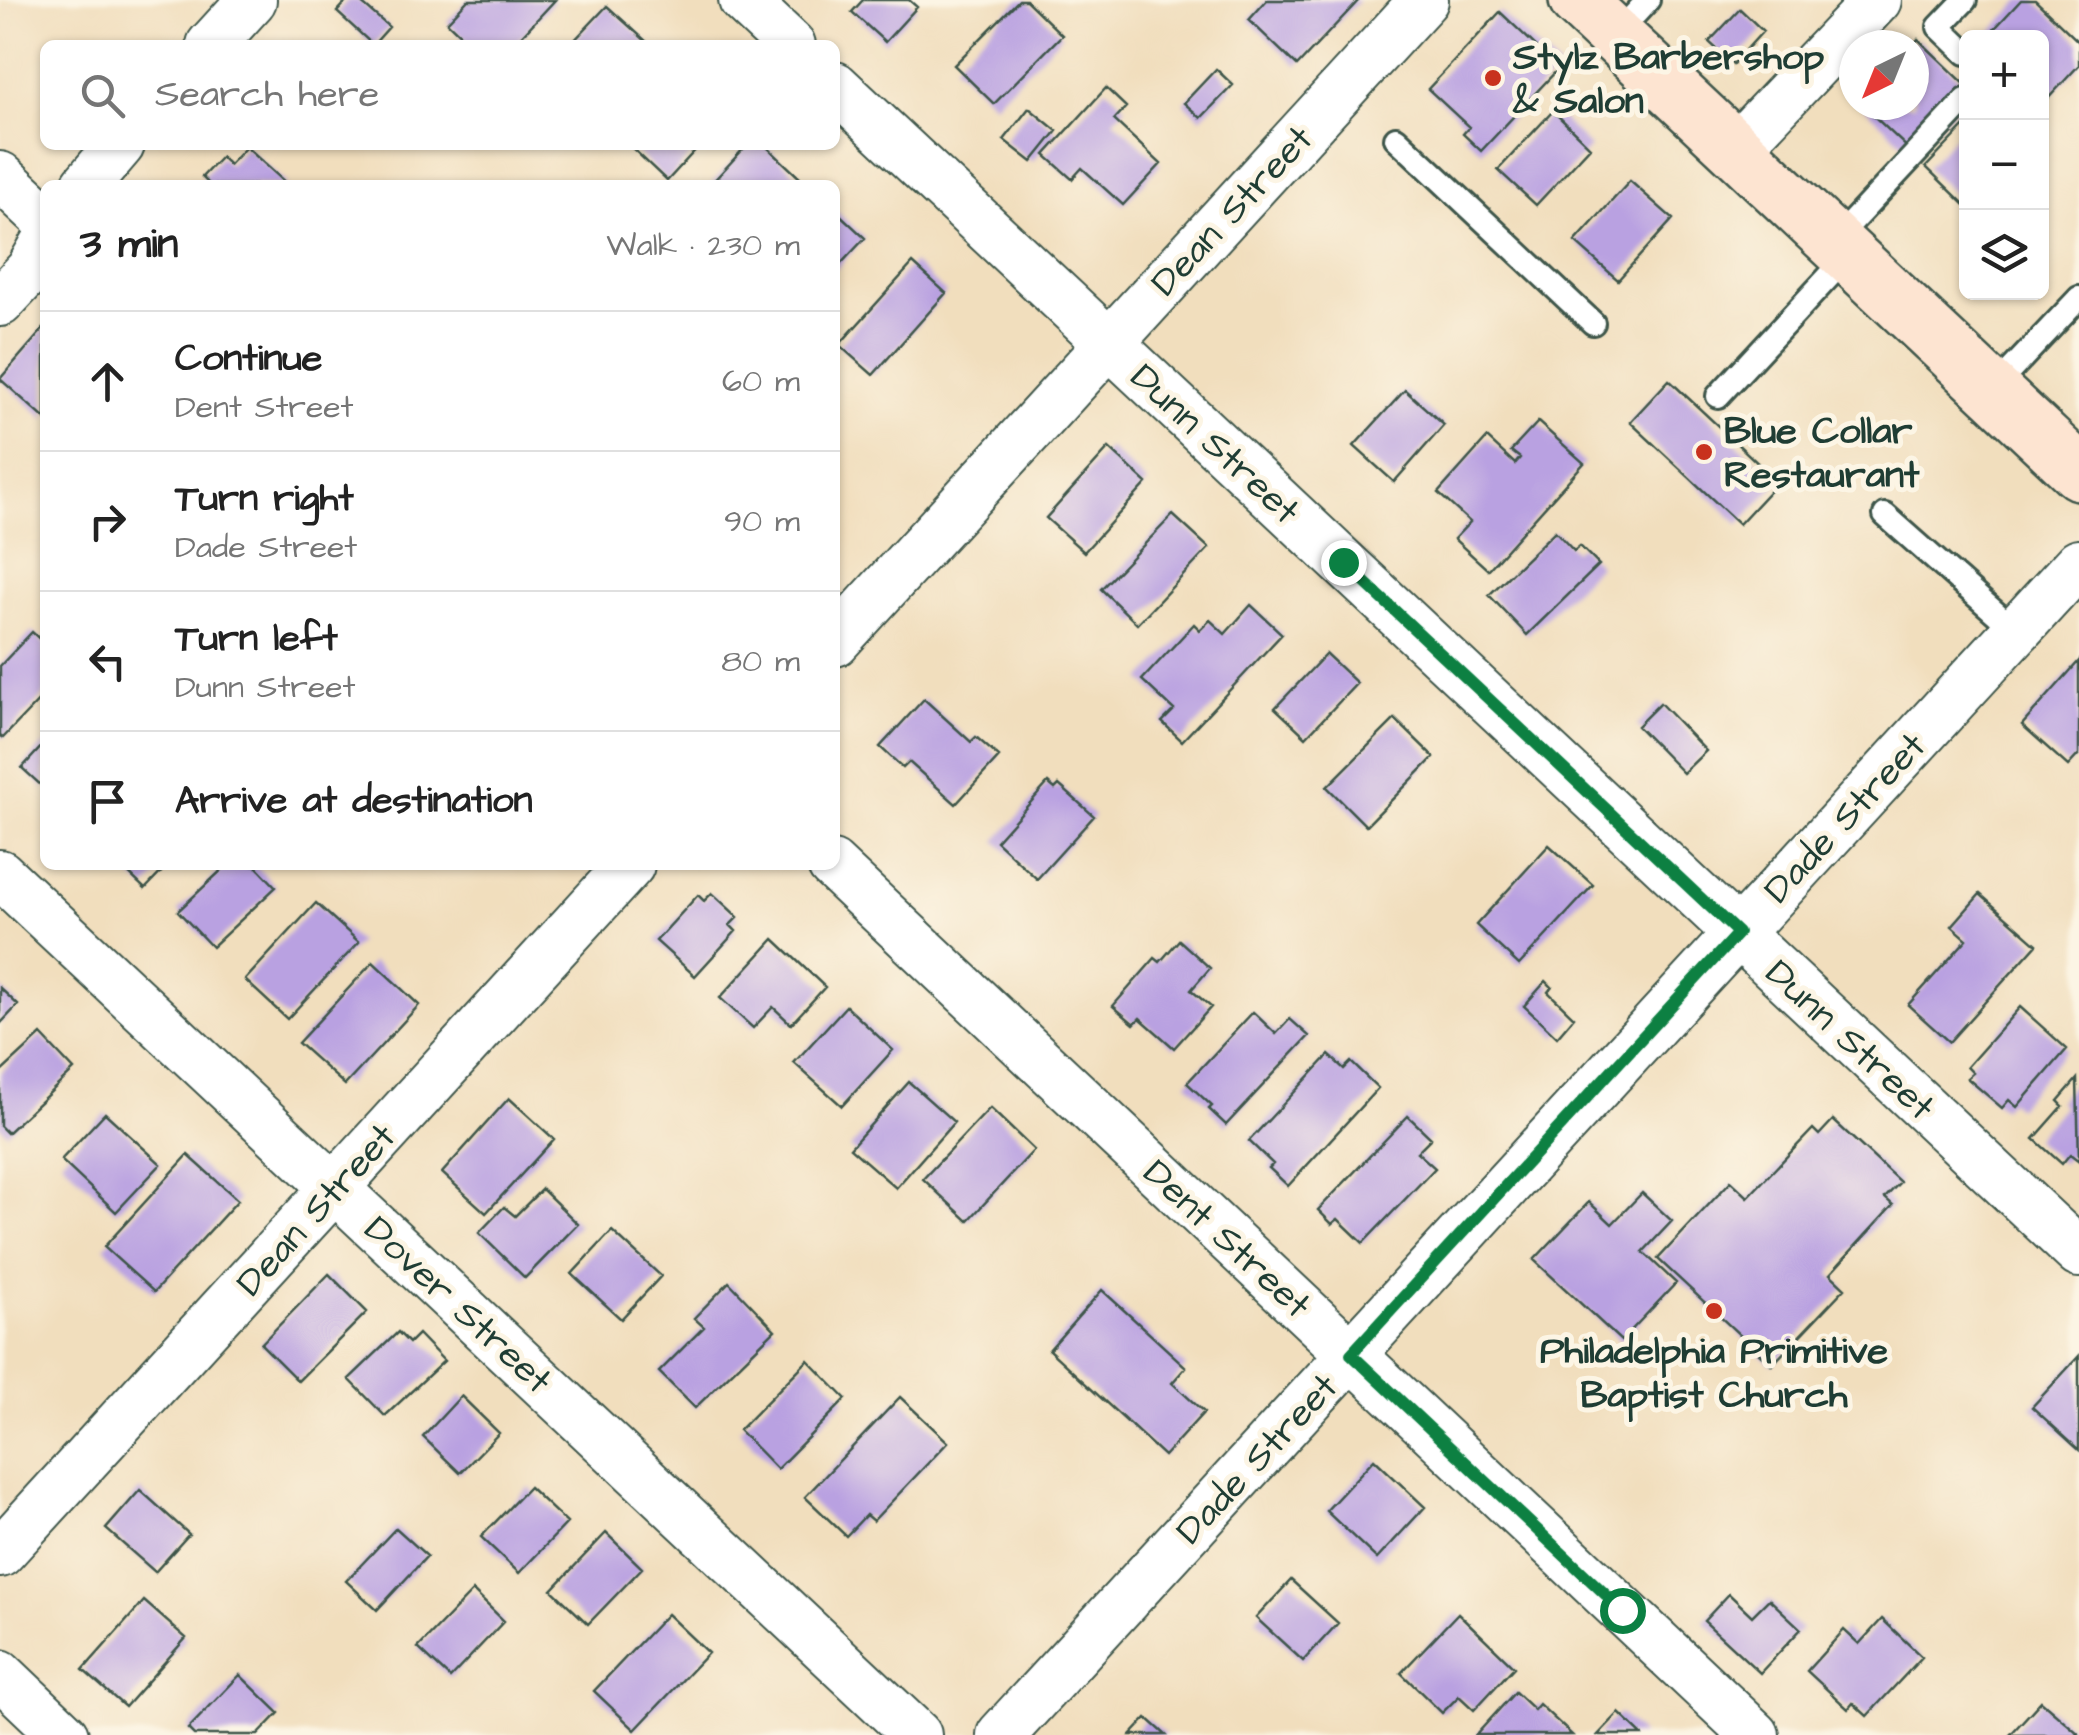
<!DOCTYPE html>
<meta charset="utf-8">
<style>
body{margin:0;font-family:"Architects Daughter",sans-serif;background:#f6f6f6;color:#222}
.controls{position:absolute;right:30px;top:30px;display:grid;overflow:hidden;border-radius:15px;box-shadow:0 2px 8px #0004}
.controls button{width:90px;height:90px;display:grid;place-items:center;padding:0;border:0;border-bottom:2px solid #e0e0e0;background:#fff;color:#222;font:50px sans-serif}
.compass{position:absolute;left:1839px;top:30px;width:90px;height:90px;border-radius:50%;background:#fff;box-shadow:0 2px 8px #0004;rotate:223deg}
.stop{position:absolute;width:30px;height:30px;margin:-22px;border:8px solid #0b8043;border-radius:50%;background:#fff}
.stop.end{background:#0b8043;border-color:#fff;box-shadow:0 2px 10px #0008}
.list{margin:0;padding:0;list-style:none}
h2{display:flex;justify-content:space-between;align-items:center;height:130px;margin:0;padding:0 40px;font-size:42px}
h2 small{font-size:32px;font-weight:400;color:#767676}
.list li{display:grid;grid-template-columns:65px 1fr auto;gap:30px;align-items:center;box-sizing:border-box;height:140px;padding:0 40px;border-top:2px solid #e0e0e0}
.list b{display:block;font-size:38px;white-space:nowrap}
.list p{margin:0;font-size:32px;white-space:nowrap;color:#767676}
.list em{font-size:32px;font-style:normal;color:#767676}
.icon{flex:none;width:55px;height:55px;fill:none;stroke:currentColor;stroke-width:2;stroke-linecap:round;stroke-linejoin:round}
.map{position:relative;flex:none;width:2079px;height:1735px;overflow:hidden}
.search{position:absolute;background:#fff;box-shadow:0 2px 8px #0004;left:40px;top:40px;width:800px;height:110px;display:flex;align-items:center;gap:25px;box-sizing:border-box;padding:0 35px;border-radius:15px;color:#767676;font-size:38px}
.panel{position:absolute;background:#fff;box-shadow:0 2px 8px #0004;left:40px;top:180px;width:800px;height:690px;border-radius:15px}
.map>svg:first-child{display:block}
</style>
<div class="map">
<svg width="2079" height="1735" viewBox="0 0 2079 1735">
<rect width="100%" height="100%" fill="#fcf5e5"/>
<filter id="ink" filterUnits="userSpaceOnUse"><feTurbulence type="fractalNoise" baseFrequency=".01" numOctaves="2"/><feDisplacementMap in="SourceGraphic" scale="20" xChannelSelector="R" yChannelSelector="G"/><feConvolveMatrix kernelMatrix="1 2 1 2 8 2 1 2 1" color-interpolation-filters="sRGB"/></filter>
<filter id="wash" filterUnits="userSpaceOnUse"><feTurbulence type="fractalNoise" baseFrequency=".0048" numOctaves="4" result="noise"/><feDisplacementMap in="SourceGraphic" scale="40" xChannelSelector="R" yChannelSelector="G"/><feGaussianBlur stdDeviation="2.25" result="paint"/><feColorMatrix in="noise" values="0 0 0 0 0 0 0 0 0 0 0 0 0 0 0 0 0 1.4 0 .05"/><feComposite in="paint" operator="in"/></filter>
<g filter="url(#wash)">
<rect width="100%" height="100%" fill="#f1debd"/>
<g id="blocks">
<path fill="#b9a1e1" d="M348,0H358L389,27L373,45L337,12Z
M468,0H555L513,45H471L447,22Z
M863,0H909L917,7L885,42L852,12Z
M1019,0H1026L1062,35L994,104L954,65Z
M1267,0H1359L1297,66L1249,20Z
M2021,0H2035L2079,42V65L2042,105V38H1986Z
M607,6L647,42L644,45H570Z
M1740,9L1763,31L1733,64L1709,42Z
M1500,12L1559,68L1481,151L1463,134L1469,127L1428,89Z
M1918,39L1966,85V96L1913,153L1862,105H1914V44Z
M1216,69L1233,85L1201,118L1184,103Z
M1106,88L1126,107L1114,120L1161,164L1123,205L1082,168L1072,179L1045,155Z
M1029,108L1057,131L1032,162L1004,140Z
M1553,111L1590,147L1536,205L1498,170Z
M1966,125V206L1926,167Z
M629,145H700L667,181Z
M747,145H765L803,181L800,185H710Z
M246,147L288,185H210L202,177L221,157L229,165Z
M1630,181L1673,219L1618,280L1575,242Z
M835,210L865,238L835,270Z
M913,263L946,293L873,375L839,345Z
M45,327V419L0,379Z
M1669,380L1778,482L1739,524L1630,422Z
M1405,390L1444,425L1394,482L1354,446Z
M1538,422L1584,463L1488,570L1454,539L1470,522L1438,493L1487,438L1515,464L1520,458L1511,451Z
M1109,448L1147,483L1084,552L1046,518Z
M1173,515L1209,548L1137,624L1101,589Z
M1555,531L1574,551L1580,546L1599,565L1527,635L1489,595Z
M1251,605L1282,634L1182,741L1162,722L1174,710L1142,680L1194,624L1200,630L1210,620L1225,634Z
M32,632L45,644V694L3,738L0,736V666Z
M1326,654L1357,683L1306,737L1275,708Z
M2079,661V754L2068,766L2022,725Z
M924,699L971,742L976,737L999,757L956,804L909,762L903,768L880,747Z
M1660,703L1706,751L1683,773L1637,726Z
M1395,719L1434,757L1366,826L1327,787Z
M45,743V789L22,768Z
M1048,783L1055,789L1059,785L1094,816L1037,879L996,841Z
M1549,845L1593,885L1519,965L1476,925Z
M120,865H168L145,889Z
M227,865H255L276,887L212,947L178,911Z
M712,893L738,917L730,925L736,931L695,976L656,941L698,895L704,901Z
M1980,894L2037,944L1949,1042L1908,1005L1967,939L1952,926Z
M316,903L359,942L287,1019L245,980Z
M774,939L825,987L791,1024L773,1007L753,1028L720,998Z
M1179,940L1210,968L1191,990L1211,1007L1174,1048L1140,1018L1134,1024L1113,1006L1155,958L1160,962Z
M373,962L419,1005L345,1085L298,1043Z
M1546,981L1552,987L1548,992L1574,1017L1557,1037L1524,1006Z
M0,988L18,1005L0,1024Z
M846,1006L893,1050L842,1106L794,1063Z
M2020,1007L2067,1049L2017,1107L2009,1100L2002,1108L1967,1078L1973,1073L1967,1067Z
M1253,1012L1276,1034L1290,1019L1309,1036L1226,1125L1209,1109L1212,1106L1187,1083Z
M41,1035L74,1070L7,1133L0,1126V1073Z
M1329,1055L1344,1069L1351,1062L1378,1088L1288,1186L1269,1168L1273,1164L1249,1141Z
M2077,1079L2079,1161L2070,1154L2062,1164L2034,1139L2063,1106L2058,1101Z
M909,1082L954,1122L896,1188L850,1148Z
M509,1098L554,1139L486,1213L442,1173Z
M990,1108L1034,1150L968,1221L923,1179Z
M105,1113L161,1164L116,1212L61,1160Z
M1408,1116L1431,1138L1417,1152L1435,1168L1363,1243L1338,1219L1332,1224L1318,1210Z
M1833,1120L1900,1182L1885,1198L1893,1205L1830,1274L1845,1288L1772,1365L1658,1259L1731,1181L1748,1197L1813,1129L1819,1135Z
M188,1155L238,1200L154,1292L104,1247Z
M542,1189L578,1224L525,1278L479,1233L504,1207L515,1216Z
M1642,1193L1672,1221L1643,1252L1676,1283L1621,1341L1534,1260L1589,1202L1612,1224Z
M612,1231L661,1276L621,1319L572,1274Z
M329,1274L367,1312L298,1381L261,1344Z
M729,1282L775,1330L695,1408L659,1372L704,1327L694,1318Z
M1102,1290L1186,1367L1172,1383L1204,1412L1164,1456L1049,1350Z
M398,1332L409,1343L418,1334L444,1361L385,1416L349,1379Z
M2079,1356V1450L2032,1407Z
M808,1360L846,1399L777,1469L739,1430Z
M461,1396L499,1433L460,1473L423,1437Z
M900,1397L948,1442L873,1521L866,1515L846,1536L805,1497Z
M1374,1459L1425,1507L1377,1559L1326,1511Z
M529,1487L567,1523L519,1573L481,1537Z
M140,1490L189,1534L155,1572L106,1529Z
M396,1528L427,1556L377,1610L346,1581Z
M606,1533L642,1568L588,1624L552,1590Z
M1291,1580L1338,1623L1303,1661L1256,1618Z
M473,1591L504,1621L450,1678L418,1648Z
M1729,1594L1752,1616L1769,1599L1801,1629L1760,1673L1704,1621Z
M144,1601L186,1638L125,1707L83,1670Z
M1458,1613L1514,1667L1474,1710L1459,1696L1442,1713L1401,1673Z
M667,1614L708,1653L635,1730L594,1691Z
M1882,1619L1922,1657L1867,1716L1853,1703L1848,1709L1807,1671L1844,1630L1859,1644Z
M240,1675L279,1713L258,1735H194L188,1729Z
M1515,1692L1534,1710L1539,1704L1572,1735H1476Z
M2041,1701L2079,1734V1735H2010Z
M1619,1713L1642,1735H1598Z
M1147,1718L1166,1735H1131Z"/>
</g>
</g>
<g filter="url(#ink)">
<use href="#blocks" fill-opacity="0" stroke="#3e5549" stroke-width="2.5"/>
<g fill="none" stroke-linecap="round" stroke-linejoin="round">
<defs>
<path id="lane" d="M1965,0L1939,27L1966,53
M1615,36L1648,0
M1396,138L1593,323
M1833,242L1966,100
M1992,390L2079,298
M1718,396L1848,256
M1885,515L2016,631"/>
<path id="street" d="M743,0L791,45
M211,45L252,0
M835,86L2079,1253
M1735,149L1877,0
M0,176L45,218
M86,185L120,145
M0,302L30,270L45,244
M835,642L1424,0
M832,865L1755,1735
M0,874L917,1735
M0,1553L630,865
M0,1674L64,1735
M1001,1735L2079,563"/>
<path id="secondary" d="M1577,0L2079,472"/>
</defs>
<use href="#lane" stroke="#3e5549" stroke-width="28"/>
<use href="#street" stroke="#3e5549" stroke-width="52"/>
<use href="#secondary" stroke="#3e5549" stroke-width="60"/>
<use href="#lane" stroke="#fff" stroke-width="22"/>
<use href="#street" stroke="#fff" stroke-width="48"/>
<use href="#secondary" stroke="#fde4d1" stroke-width="55"/>
</g>
</g>
<g fill="none" stroke-linecap="round" stroke-linejoin="round" filter="url(#ink)">
<path stroke="#0b8043" stroke-width="12" d="M1343,562L1738,933L1351,1354L1622,1610"/>
</g>
<g fill="#c8321e" stroke="#fcf5e5" stroke-width="4">
<circle cx="1493" cy="78" r="10"/>
<circle cx="1704" cy="452" r="10"/>
<circle cx="1714" cy="1311" r="10"/>
</g>
<g text-anchor="middle" stroke-width="10" stroke-linejoin="round" paint-order="stroke">
<g font-size="38" font-weight="bold" fill="#1f3d34" stroke="#fcf5e5" text-anchor="start">
<text x="1513" y="69">Stylz Barbershop<tspan x="1513" dy="44">&amp; Salon</tspan></text>
<text x="1724" y="443">Blue Collar<tspan x="1724" dy="44">Restaurant</tspan></text>
<text x="1714" y="1363" text-anchor="middle">Philadelphia Primitive<tspan x="1714" dy="44">Baptist Church</tspan></text>
</g>
<g font-size="38" fill="#1f3d34" stroke="#fcf5e5">
<text transform="translate(1231 210) rotate(-47)" y="13">Dean Street</text>
<text transform="translate(1216 443) rotate(43)" y="13">Dunn Street</text>
<text transform="translate(1844 817) rotate(-47)" y="13">Dade Street</text>
<text transform="translate(1851 1039) rotate(43)" y="13">Dunn Street</text>
<text transform="translate(315 1209) rotate(-48)" y="13">Dean Street</text>
<text transform="translate(1228 1238) rotate(43)" y="13">Dent Street</text>
<text transform="translate(459 1304) rotate(43)" y="13">Dover Street</text>
<text transform="translate(1256 1458) rotate(-47)" y="13">Dade Street</text>
</g>
</g>
</svg>
<div class="controls">
<button>+</button>
<button>−</button>
<button><svg class="icon" aria-label="layers" viewBox="0 0 24 24"><path d="M12 4l9 5-9 5-9-5zM3 14l9 5 9-5"/></svg></button>
</div>
<svg class="compass" viewBox="-18 -18 36 36"><path d="M0-13l5 13h-10z" fill="#e53935"/><path d="M0 13l5-13h-10z" fill="#767676"/></svg>
<div class="stop" style="left:1622px;top:1610px"></div>
<div class="stop end" style="left:1343px;top:562px"></div>
<div class="search"><svg class="icon" aria-label="search" viewBox="0 0 24 24"><circle cx="10" cy="10" r="6"/><path d="M15 15l6 6"/></svg>Search here</div>
<section class="panel">
<h2>3 min<small>Walk · 230 m</small></h2>
<ul class="list">
<li><svg class="icon" aria-label="ahead" viewBox="0 0 24 24"><path d="M12 20V5M6 11l6-6 6 6"/></svg><div><b>Continue</b><p>Dent Street</p></div><em>60 m</em></li>
<li><svg class="icon" aria-label="right" viewBox="0 0 24 24"><path d="M7 20v-9h11M14 6l5 5-5 5"/></svg><div><b>Turn right</b><p>Dade Street</p></div><em>90 m</em></li>
<li><svg class="icon" aria-label="left" viewBox="0 0 24 24"><path d="M17 20v-9H6M10 6l-5 5 5 5"/></svg><div><b>Turn left</b><p>Dunn Street</p></div><em>80 m</em></li>
<li><svg class="icon" aria-label="arrive" viewBox="0 0 24 24"><path d="M6 21V4h12l-3 4 3 4H6"/></svg><div><b>Arrive at destination</b></div></li>
</ul>
</section>
</div>
